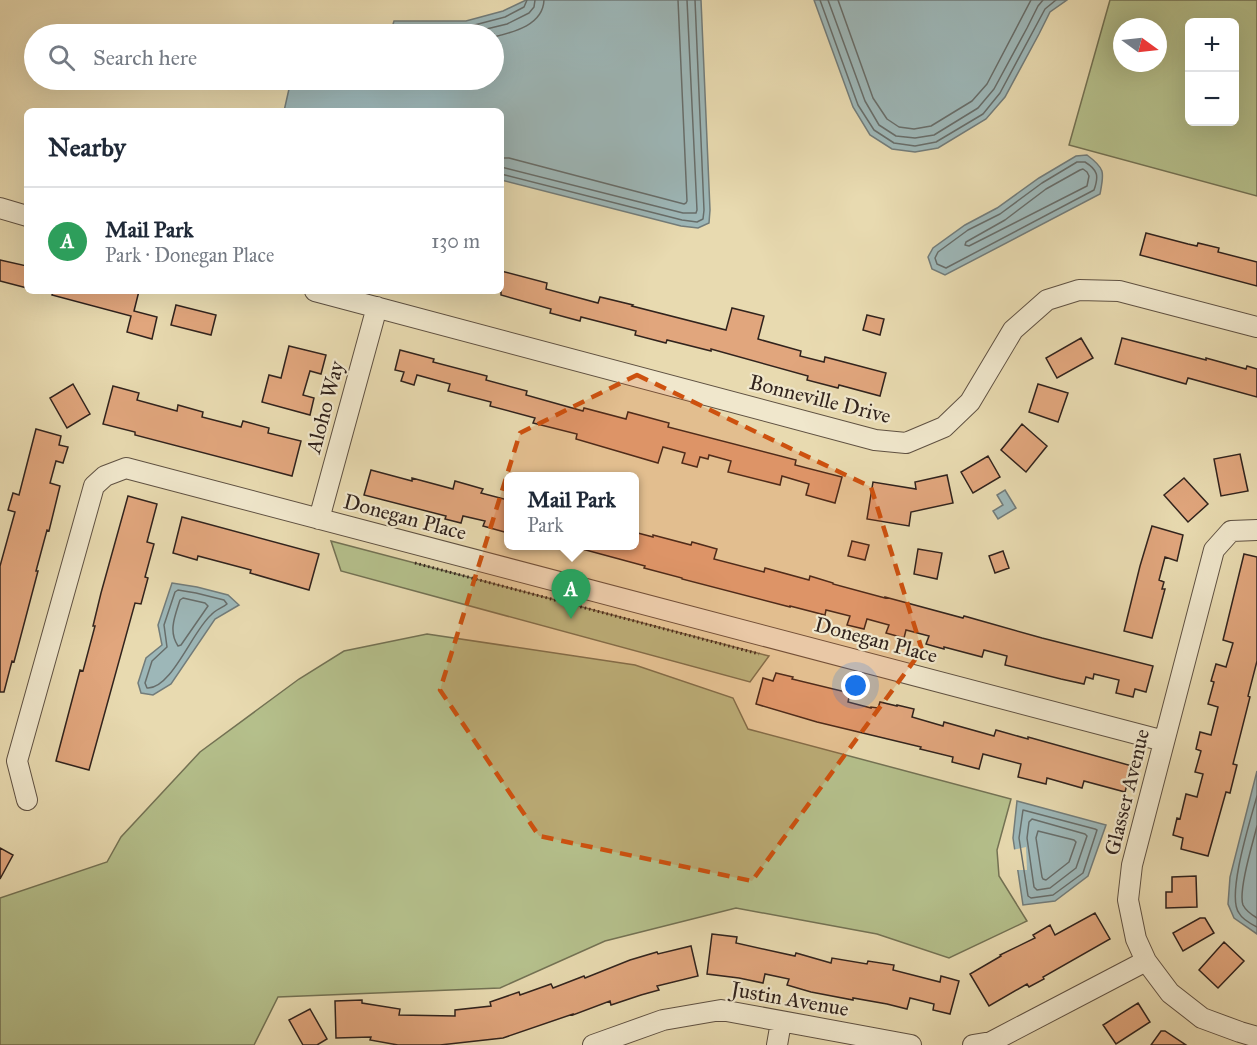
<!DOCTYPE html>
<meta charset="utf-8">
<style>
body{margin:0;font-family:"IM FELL Great Primer",serif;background:#f2f2f3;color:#1f2937}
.controls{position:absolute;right:18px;top:18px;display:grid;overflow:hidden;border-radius:9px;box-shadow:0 6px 24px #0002}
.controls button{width:54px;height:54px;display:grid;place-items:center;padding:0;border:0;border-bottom:2px solid #e0e1e3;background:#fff;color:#1f2937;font:30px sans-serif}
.compass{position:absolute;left:1113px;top:18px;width:54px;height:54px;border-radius:50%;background:#fff;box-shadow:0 6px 24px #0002;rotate:105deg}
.you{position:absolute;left:856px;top:686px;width:21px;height:21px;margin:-15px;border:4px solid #fff;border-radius:50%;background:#1a73e8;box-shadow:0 0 0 9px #1a73e833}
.badge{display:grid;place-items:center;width:39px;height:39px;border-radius:50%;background:#d93025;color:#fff;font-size:20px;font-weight:700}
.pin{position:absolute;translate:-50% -50px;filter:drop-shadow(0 2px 3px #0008)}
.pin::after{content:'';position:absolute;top:32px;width:21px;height:18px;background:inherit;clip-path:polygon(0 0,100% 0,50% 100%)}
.popup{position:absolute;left:504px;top:472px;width:135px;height:78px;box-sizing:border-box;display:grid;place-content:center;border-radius:9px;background:#fff;filter:drop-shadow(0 2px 4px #0005);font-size:20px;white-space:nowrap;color:#747a83}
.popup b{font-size:22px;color:#1f2937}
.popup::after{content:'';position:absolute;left:50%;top:100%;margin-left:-12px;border:12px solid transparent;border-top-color:#fff}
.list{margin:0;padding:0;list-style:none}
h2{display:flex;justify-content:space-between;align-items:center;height:78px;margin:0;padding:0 24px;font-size:26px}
h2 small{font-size:20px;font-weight:400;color:#747a83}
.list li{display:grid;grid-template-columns:39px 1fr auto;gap:18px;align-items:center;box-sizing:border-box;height:108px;padding:0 24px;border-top:2px solid #e0e1e3}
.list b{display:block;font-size:22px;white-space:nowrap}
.list p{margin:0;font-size:20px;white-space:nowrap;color:#747a83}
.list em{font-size:20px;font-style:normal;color:#747a83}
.icon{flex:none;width:33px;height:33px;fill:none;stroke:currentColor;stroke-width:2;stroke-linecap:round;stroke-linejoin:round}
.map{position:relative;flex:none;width:1257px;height:1045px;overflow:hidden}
.search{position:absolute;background:#fff;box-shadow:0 6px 24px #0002;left:24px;top:24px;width:480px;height:66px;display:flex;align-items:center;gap:15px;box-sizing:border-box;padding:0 21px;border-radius:33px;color:#747a83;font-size:22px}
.panel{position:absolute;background:#fff;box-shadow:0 6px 24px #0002;left:24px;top:108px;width:480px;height:186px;border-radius:9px}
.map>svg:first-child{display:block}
</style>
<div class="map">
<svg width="1257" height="1045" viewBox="0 0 1257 1045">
<rect width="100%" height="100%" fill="#e8dab0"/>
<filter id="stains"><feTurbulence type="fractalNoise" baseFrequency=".00333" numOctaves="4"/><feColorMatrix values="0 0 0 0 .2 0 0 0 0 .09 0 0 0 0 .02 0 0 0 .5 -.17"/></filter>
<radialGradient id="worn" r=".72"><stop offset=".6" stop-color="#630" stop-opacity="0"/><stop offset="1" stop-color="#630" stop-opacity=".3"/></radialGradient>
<path fill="#b5c08c" stroke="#737254" stroke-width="1.5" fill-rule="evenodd" d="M1110,0H1257V196L1069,145ZM1190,22H1234V122H1190ZM1122,27H1158V63H1122Z
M331,541L769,656L750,682L341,571Z
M427,634L635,665L733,698L748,729L1011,799L997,850L999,876L1027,921L949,958L877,934L736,908L605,941L500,988L278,997L254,1045H0V898L107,862L121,837L200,752L299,679L344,651Z"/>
<path fill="#9db7b8" stroke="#727c7a" stroke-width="1.5" d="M526,0H701L710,210L709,223L698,228L681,226L501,180V111H284L291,80H494V34H390L394,21H466L503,11Z
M814,0H1067L1050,12L1039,34L1005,97L986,119L938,148L915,152L892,149L870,135L853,107Z
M1087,155C1106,169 1104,173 1100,194L945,275L932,269L928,257L933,248L965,225L997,208L1039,178L1076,156Z
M1005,490L1016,508L998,519L993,511L1003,505L997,495Z
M172,583L197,587L228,595L239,605L215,619L171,684L153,695L141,693L138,683L146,658L162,645L158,625Z
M1257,771V934L1234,918L1228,904L1230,877Z
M1017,801L1106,825L1088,876L1055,901L1023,905L1013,838Z"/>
<path fill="#e8dab0" d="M1026,847L1027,870H1015L1012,850Z"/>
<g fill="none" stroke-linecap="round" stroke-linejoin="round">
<path stroke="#676d6a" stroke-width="1.5" d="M820,0L858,105L874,130L894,143L915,146L936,142L983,114L1000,93L1045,9L1056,0
M828,0L865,101L879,125L896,136L915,138L934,135L978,108L994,89L1027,28L1038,6L1043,0
M838,0L873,98L887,119L899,127L914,129L931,126L972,101L987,84L1031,0
M396,34L398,29L400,27H467L505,17L524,7L527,0
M416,34H466L507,24L529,13L534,7L535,0
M494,37C514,32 543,25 544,0
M501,158H509L684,204L686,203L687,201L678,0
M1077,162H1085C1098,170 1099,176 1094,190L946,268L937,264L935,258L938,252L968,230L1000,214L1042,183Z
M501,167L683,213H696L697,210L687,0
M1083,169L1087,172L1089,176L1087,186L969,246L965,245L966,242L1005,220L1046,189L1080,170Z
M501,174L682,220L697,222L703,219L704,210L695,0
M178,590L196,593L224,600L227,604C222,608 215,610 211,615C193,630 171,690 147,688L145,683L152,661L167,647L164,625L175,592Z
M183,598L205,603L208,606L181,645L178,646C168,631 175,616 180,600Z
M1257,796C1251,818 1226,896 1239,913C1242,919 1251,924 1257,927
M1023,810L1095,829L1097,830L1083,873L1053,895L1031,898L1028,896L1019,838Z
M1032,819L1085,834L1087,836L1076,868L1050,888L1037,890L1034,887L1027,838L1029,822Z
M1257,826C1253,842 1238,891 1243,905C1246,911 1252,915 1257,918
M1038,831L1074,840L1076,842L1069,862L1046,880L1043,879L1042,877L1036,838Z"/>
</g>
<path fill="#e1a67d" stroke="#31231d" stroke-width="1.5" d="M1146,233L1188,244L1197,246L1198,243L1219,248L1218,252L1257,262V286L1140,255Z
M0,260L27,266V288L0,281Z
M501,271L547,283L546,289L598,303L600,297L633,305L632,306L726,330L732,308L764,316L758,339L801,351L800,356L824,362L825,357L886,373L880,396L839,385L838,388L807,380L808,376L711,349V351L667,340L666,343L635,335L636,331L581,317L580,321L550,313L551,309L501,295Z
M53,291H139L134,311L157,317L152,339L127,332L131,316L52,295Z
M176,305L216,315L211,335L171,325Z
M867,315L884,319L880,335L863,330Z
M1081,338L1093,358L1057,378L1046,358Z
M1122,338L1206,360V358L1246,369L1247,366L1257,369V397L1188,378L1186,384L1115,364Z
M289,346L326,355L321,374L310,371L303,395L314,398L310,415L262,402L269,375L281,378Z
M400,350L434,359L433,362L487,376L486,380L527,391L526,395L583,411L584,408L626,419L628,412L669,423L668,427L796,460L795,465L842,477L835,503L806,495L809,484L782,476L780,485L728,472L731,461L709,455L708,459L700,457L697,467L682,463L685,453L663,447L658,463L576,439L577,434L533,423L535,418L490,406L491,402L448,391L450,384L417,375L414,385L401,381L404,372L395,370Z
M73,384L90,414L67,428L50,398Z
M1038,384L1068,393L1058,422L1029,412Z
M113,386L139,393L137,400L177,411L178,405L203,412L202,417L241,427L243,421L269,428L268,433L301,441L292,476L135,435V432L103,424Z
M1022,424L1047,446L1026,472L1001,450Z
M36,429L61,436L59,445L68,447L63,463L56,461L50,483L60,486L49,531L47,530L36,571H38L14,662L12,661L4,692H0V566L15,512L8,510L13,493L19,495Z
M1240,454L1248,491L1221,496L1214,459Z
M988,456L1000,477L973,493L961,472Z
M371,470L412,481V478L453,489L455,481L483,489L481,493L508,500V533L483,526L485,521L463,516L461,523L445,519L446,516L364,495Z
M947,475L953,503L911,512L909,526L867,519L873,482L916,489L915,482Z
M1184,478L1208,504L1188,522L1164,495Z
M128,496L157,504L147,542L154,544L145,577L148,578L141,604L135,603L89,770L56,761L80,670L83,671L95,626H93L101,593Z
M182,517L319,554L309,590L250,573L251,570L198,556L197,560L173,553Z
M1152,526L1183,535L1177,561L1165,557L1159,580L1164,582L1162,589H1165L1152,638L1124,631L1140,566Z
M634,532L653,537V535L691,545L692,542L717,549L714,559L764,572L765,568L809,580L810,576L833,583V584L885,598V597L963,618L964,616L1042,638L1153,666L1146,692L1135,689L1133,697L1116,693L1119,680L1094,674L1093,679L1086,677L1084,684L1061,679L1005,665L1007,656L984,650L982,657L944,647V649L926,644L929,636L906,630L904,638L886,633L889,625L867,619L864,629L847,625L850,616L826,610L825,615L790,606V607L682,579V578L644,568L645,566L582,549L583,546H634Z
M852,541L869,545L865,560L848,556Z
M918,549L942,553L937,579L914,574Z
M1003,551L1009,568L995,573L989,556Z
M1244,554L1257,557V661L1248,696L1250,697L1233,764L1237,765L1230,793L1226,792L1208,856L1181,849L1183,838L1173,835L1177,818L1180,819L1186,794L1197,797L1203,774L1195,772L1201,751L1196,749L1200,732L1211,735L1218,707L1208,704L1214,682L1211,681L1216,664L1226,667L1233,643L1223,640Z
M776,673L793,677L792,679L850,693L848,702L871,708V707L878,708L880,702L897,706V705L914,709L912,717L943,726L944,722L994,736L996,730L1028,739V737L1132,766L1125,792L1084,781L1082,788L1047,778L1046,784L1018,777L1021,764L983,754L979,769L952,762L953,757L920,749L921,747L817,722L756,704L763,678L773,681Z
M0,848L13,855L0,879Z
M1196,876L1197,907L1166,908V892H1172V877Z
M1095,913L1110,939L1043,977L1044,979L1029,987L1027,984L989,1006L970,974L1001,956L1000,955L1035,938L1033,935L1050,925L1055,935Z
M1200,918H1205L1214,933L1183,951L1173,933Z
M712,934L737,937L736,943L795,956L796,953L831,963L832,958L867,964L868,961L894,965L893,970L940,982L941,976L959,981L950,1014L933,1010L934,1004L910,998L907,1009L887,1004L853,998V1000L811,992L787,985L789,979L765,974L763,983L739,978L707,974Z
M1224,942L1244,961L1218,988L1199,970Z
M691,946L698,976L657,986L659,990L641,995L611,1005L610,1001L573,1015V1014L503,1038L440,1045H398L370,1040L371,1037L336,1038L335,1001L362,1000V1003L400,1009L399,1015L455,1016V1010L491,1006L490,1002L519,992L520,995L551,984L553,988L584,976L585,978L630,960L657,952L658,954Z
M1138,1003L1150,1022L1116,1044L1103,1025Z
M310,1009L327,1039L317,1045H303L289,1020Z
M1161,1031H1165L1186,1045H1151Z"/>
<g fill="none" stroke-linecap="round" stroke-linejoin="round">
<defs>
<path id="minor" d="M0,208L27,216
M315,291L875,440L906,443L944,427L970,402L1013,330L1047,300L1079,290L1119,291L1257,327
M319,519L377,307
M1257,530L1231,531L1214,550L1132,865L1128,900L1136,939L1146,961L1170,993L1202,1018L1240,1032L1257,1037
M27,800L17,761L94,486L105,476L126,468L1164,741
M593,1045L663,1020L721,1010L911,1045
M777,1045L781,1022
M973,1045L991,1042L1146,961"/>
</defs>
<use href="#minor" stroke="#5f5142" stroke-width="22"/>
<path stroke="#31231d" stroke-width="3" stroke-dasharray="1.5 3" stroke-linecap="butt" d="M415,563L759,654"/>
<use href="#minor" stroke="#f0e7cc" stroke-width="20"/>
</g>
<path fill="#cd510f" fill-opacity="0.2" stroke="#cd510f" stroke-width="4.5" stroke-dasharray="12 8" stroke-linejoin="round" d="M637,375L871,487L922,650L752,881L539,836L440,690L520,433Z"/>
<g text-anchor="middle" stroke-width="4.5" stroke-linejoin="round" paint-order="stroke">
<g font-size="21" fill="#31231d" stroke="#f0e7cc">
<text transform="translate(820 399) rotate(14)" y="7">Bonneville Drive</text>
<text transform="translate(325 407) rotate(-75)" y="7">Aloho Way</text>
<text transform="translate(405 517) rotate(15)" y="7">Donegan Place</text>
<text transform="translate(876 640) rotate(15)" y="7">Donegan Place</text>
<text transform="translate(1127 792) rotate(-76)" y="7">Glasser Avenue</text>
<text transform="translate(790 999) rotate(10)" y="7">Justin Avenue</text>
</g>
</g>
<rect width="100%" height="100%" filter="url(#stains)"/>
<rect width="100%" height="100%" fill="url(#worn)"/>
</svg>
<div class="controls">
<button>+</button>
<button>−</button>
</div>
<svg class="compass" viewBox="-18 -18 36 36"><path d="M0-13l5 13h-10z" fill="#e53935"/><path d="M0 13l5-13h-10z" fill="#747a83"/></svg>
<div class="you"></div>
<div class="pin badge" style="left:571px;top:619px;background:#2e9e5b">A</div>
<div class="popup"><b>Mail Park</b>Park</div>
<div class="search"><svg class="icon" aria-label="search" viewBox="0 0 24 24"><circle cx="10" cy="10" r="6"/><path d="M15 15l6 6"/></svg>Search here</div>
<section class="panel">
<h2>Nearby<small></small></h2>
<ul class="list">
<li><span class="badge" style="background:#2e9e5b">A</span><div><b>Mail Park</b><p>Park · Donegan Place</p></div><em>130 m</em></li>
</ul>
</section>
</div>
